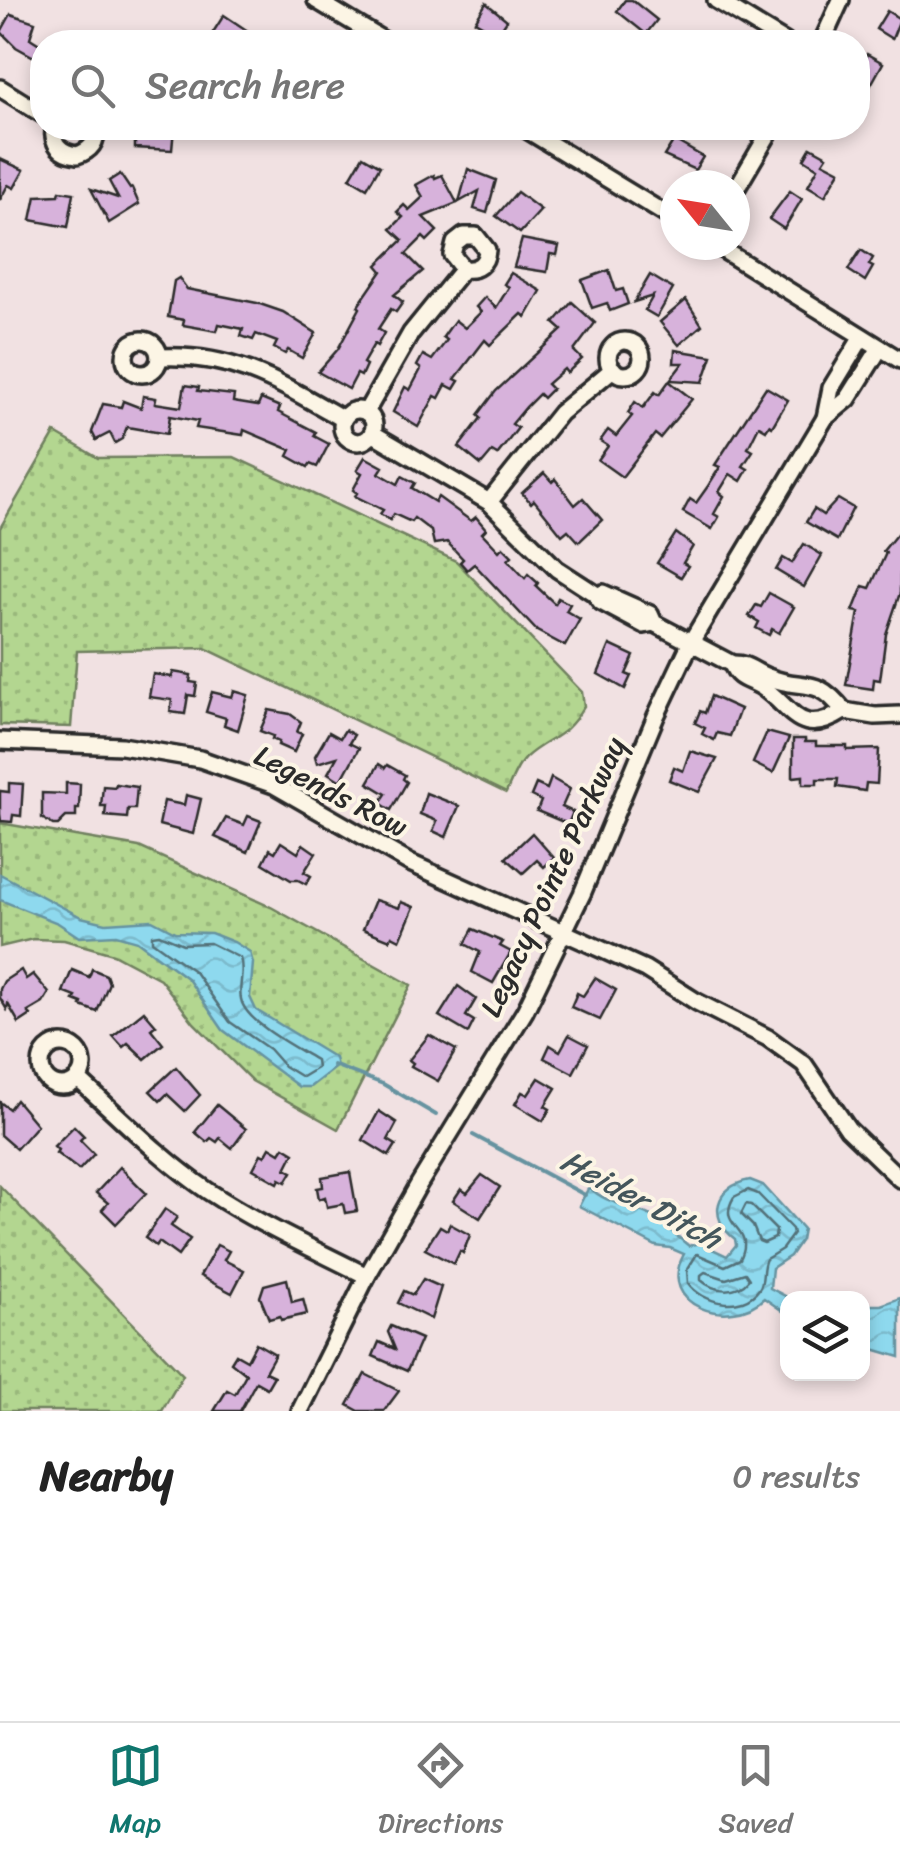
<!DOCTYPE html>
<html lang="en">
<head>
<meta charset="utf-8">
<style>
	:root { --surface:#fff; --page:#f2f2f2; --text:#222; --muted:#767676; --line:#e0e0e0; --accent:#0f766e }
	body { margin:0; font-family:Sriracha,sans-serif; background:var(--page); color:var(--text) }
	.controls { position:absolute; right:30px; bottom:30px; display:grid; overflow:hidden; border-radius:20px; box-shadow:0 5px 15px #0003 }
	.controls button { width:90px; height:90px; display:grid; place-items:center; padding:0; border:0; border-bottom:2px solid var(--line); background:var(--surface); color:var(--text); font:50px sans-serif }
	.compass { position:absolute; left:660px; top:170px; width:90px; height:90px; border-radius:50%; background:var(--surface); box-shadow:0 5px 15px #0003; rotate:300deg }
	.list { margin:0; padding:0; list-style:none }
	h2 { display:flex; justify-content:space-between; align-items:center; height:130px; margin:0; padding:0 40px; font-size:42px }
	h2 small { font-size:32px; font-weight:400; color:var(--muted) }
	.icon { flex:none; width:55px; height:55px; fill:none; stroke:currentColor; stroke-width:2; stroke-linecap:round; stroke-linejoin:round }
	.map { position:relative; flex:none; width:900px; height:1411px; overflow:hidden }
	.search { position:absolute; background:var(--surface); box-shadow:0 5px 15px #0003; left:30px; right:30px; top:30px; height:110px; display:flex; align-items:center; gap:25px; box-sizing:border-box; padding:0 35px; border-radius:40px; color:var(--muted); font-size:38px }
	.sheet { height:310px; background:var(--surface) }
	nav { display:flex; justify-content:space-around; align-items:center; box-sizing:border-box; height:140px; border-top:2px solid var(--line); background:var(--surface); font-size:28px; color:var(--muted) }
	nav a { display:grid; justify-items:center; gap:5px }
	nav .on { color:var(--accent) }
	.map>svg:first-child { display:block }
	.grass { fill:url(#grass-dots); stroke:#6f805e; stroke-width:2.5 }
	.water { fill:url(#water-waves); stroke:#6693a0; stroke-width:2.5 }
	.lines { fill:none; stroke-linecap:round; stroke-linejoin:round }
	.shore { stroke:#537179; stroke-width:2.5 }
	.stream { stroke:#6693a0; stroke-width:4 }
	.building { fill:#d7b2db; stroke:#2b2b2b; stroke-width:2.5 }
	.minor-casing { stroke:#2b2b2b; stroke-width:22 }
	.minor { stroke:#fcf5e5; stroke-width:15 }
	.labels { text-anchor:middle; stroke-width:8; stroke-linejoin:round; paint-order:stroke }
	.street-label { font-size:30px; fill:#2b2b2b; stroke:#fcf5e5 }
	.water-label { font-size:32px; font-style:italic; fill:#44565c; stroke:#fcf5e5 }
</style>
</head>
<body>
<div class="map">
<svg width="900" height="1411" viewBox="0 0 900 1411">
	<defs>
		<pattern id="grass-dots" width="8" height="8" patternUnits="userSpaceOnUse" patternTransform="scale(2.5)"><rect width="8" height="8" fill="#b3d690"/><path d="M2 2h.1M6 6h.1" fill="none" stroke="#9ab87c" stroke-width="1.8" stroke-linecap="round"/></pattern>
		<pattern id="water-waves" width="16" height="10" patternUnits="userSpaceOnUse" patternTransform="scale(2.5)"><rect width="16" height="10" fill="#8ed9ee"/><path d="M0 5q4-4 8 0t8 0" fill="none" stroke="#7bbacc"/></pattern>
	</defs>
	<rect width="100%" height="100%" fill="#f1e1e2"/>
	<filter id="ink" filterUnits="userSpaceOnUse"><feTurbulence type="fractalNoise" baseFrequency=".01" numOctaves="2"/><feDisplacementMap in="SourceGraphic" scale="20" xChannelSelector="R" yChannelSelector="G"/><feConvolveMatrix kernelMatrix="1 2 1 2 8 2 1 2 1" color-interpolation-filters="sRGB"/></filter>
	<g filter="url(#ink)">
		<g class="grass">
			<path d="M55,433L98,458L234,457L456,561L582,692L584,706C565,740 549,736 525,758C517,766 511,782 506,793L205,648L77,651L71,727L0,725V528Z"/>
			<path d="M0,823L139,847L271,907L411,985L338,1129L252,1081L194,1023L160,979L113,954L64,940L33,939L0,947Z"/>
			<path d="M0,1186L183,1375L162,1411H0Z"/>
		</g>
		<g class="water">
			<path d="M0,874L81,917L106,923L152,920L175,932L211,933L234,942L250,952L253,963L250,997L256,1010L335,1058L337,1066L310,1087H299L223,1030L188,979L137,941L116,935L79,937L58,923L0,900Z"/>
			<path d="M750,1180L763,1185L803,1229L801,1240L790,1256L772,1268L770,1288L789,1298L787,1314L764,1298C731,1330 655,1307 684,1254L670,1248L656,1246L579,1206L589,1187C606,1204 629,1205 649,1215C664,1222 676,1236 689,1246L700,1243L727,1256L736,1245L735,1239C707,1218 715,1186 750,1180Z"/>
			<path d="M900,1298V1357L863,1346V1305H881Z"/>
		</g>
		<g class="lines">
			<g class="shore">
				<path d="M159,934L183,944L210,943L240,958C245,972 238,985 241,999C245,1022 296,1048 316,1060L317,1068L302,1077L284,1066L269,1049L230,1022L195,972L152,941V935Z"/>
				<path d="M748,1190L758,1194L792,1229L793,1234L782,1249L766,1259C761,1268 765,1281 759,1289C742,1313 702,1303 688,1283L687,1270L697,1254L725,1266L740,1259C757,1225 715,1229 734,1197Z"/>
				<path d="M746,1204L751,1205L776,1230L775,1238L764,1243L759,1241L753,1226L741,1214Z"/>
				<path d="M705,1272L726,1279L745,1273L749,1279C737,1294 714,1292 701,1280V1275Z"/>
			</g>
			<g class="stream">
				<path d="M333,1065L383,1084L436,1115"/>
				<path d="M473,1135L585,1195"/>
			</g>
		</g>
		<g class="building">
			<path d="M625,0H632L657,20L646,34L617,11Z"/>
			<path d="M486,3L507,20L501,29L510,34L505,42H481L489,29L475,21Z"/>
			<path d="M887,11L900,19L892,39L876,29Z"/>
			<path d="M11,14L35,22L30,38L41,45L34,57L16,47L1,32Z"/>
			<path d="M224,15L254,35L249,42H218L210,37Z"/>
			<path d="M867,54L883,63L858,108V71Z"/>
			<path d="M146,128H174L172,150L135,148V134L145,135Z"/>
			<path d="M674,140L703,157L695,170L664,156Z"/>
			<path d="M811,147L827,156L823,162L840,171L825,196L808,186L818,168L804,159Z"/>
			<path d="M363,156L380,166L367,188L350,178Z"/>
			<path d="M0,159L24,170L14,188L8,185L0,200Z"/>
			<path d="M468,169L496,180L487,213L474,209L479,191L459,202Z"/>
			<path d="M120,174L130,189L132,188L139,204L109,223L91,189L118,198L109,181Z"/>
			<path d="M434,175L435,178L442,175L457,203L423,217L437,231L427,241L423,237L406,254L423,271L394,295L403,302L396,312L391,309L378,329L384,333L377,346L374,344L363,363L366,365L361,376L357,374L349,389L318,372L338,349L360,308L358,306L382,271L377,265L403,240L391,229L403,217L397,212L404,205L409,210L423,197L416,185Z"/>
			<path d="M60,191L74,193L68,227L31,220L36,196L59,195Z"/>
			<path d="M790,191L802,199L784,229L769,219Z"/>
			<path d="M517,192L541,210L520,233L496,216Z"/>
			<path d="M522,239L559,246L557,255L550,254L547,272L514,267Z"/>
			<path d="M861,250L873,258L869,265L873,267L865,281L848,270Z"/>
			<path d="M609,270L616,291L623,289L628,304L610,311L607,303L592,308L582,280Z"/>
			<path d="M511,273L541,291L526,317L522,314L490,345L485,340L455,379L459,381L454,389L446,385L439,398L435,396L418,427L393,412L405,387L410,390L421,369L417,366L423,355L432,360L447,340L443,337L455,320L465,328L481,312L476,307L485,297L496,308L509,287L504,284Z"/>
			<path d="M650,275L673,289L657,317L645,310L653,296L634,302Z"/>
			<path d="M179,278L187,289L257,303L283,312L316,333L302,358L288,350L285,354L274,348L277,342L256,334L253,340L241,336L243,329L219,324L217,331L183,325L184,320L168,317L174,281Z"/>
			<path d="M686,300L702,325L679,345L660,322Z"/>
			<path d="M572,302L595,323L574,351L582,359L567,373L564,369L547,384L552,389L543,398L539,394L526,407L512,424L518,428L505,445L497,455L492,452L481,465L459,447L481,418L478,415L496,391L562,330L554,323Z"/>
			<path d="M675,350L712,356L703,382L670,380L683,363H674Z"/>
			<path d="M669,381L692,399L660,438L655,434L622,477L598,460L608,446L600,441L608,430L616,436L632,416L628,413L635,402L643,408L655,392L659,395Z"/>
			<path d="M185,385L199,387L198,391L234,395L233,402L258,406L261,399L280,407L278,412L316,432L314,436L329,444L317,467L310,464L308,467L288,456L291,450L244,430L243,435L196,428L198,421L170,416L167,434L127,427L122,439L115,443L110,433L96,440L92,432L103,404L121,407L123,401L141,408L143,396L156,398L155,403L181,407Z"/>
			<path d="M766,387L788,400L772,427L769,425L766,430L759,426L748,448L753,451L743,466L748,469L741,481L730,474L719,492L724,496L714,514L719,517L712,529L683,512L690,499L696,503L708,486L720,467L715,465Z"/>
			<path d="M365,457L383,467L379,473L398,484L402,476L415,483L412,488L435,502L438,497L471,521L476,517L486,529L482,533L499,551L503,547L512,556L508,560L525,578L528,574L538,583L536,586L555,604L558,598L570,604L566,611L580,619L565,646L537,631L474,564L467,570L460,562L463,559L447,542L434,544L431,531L414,518L411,522L394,514L390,520L380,514L383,510L355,496L357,493L353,490L362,473L357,470Z"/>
			<path d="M544,473L552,482L555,479L575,505L583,498L602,520L579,542L568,530L562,535L534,500L531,503L522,493Z"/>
			<path d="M838,499L853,508L837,540L806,522L814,509L823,515Z"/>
			<path d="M900,530V593L886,634L880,680L874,679L873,689L846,685L859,612L853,611L863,586L870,588L886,553L883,551Z"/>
			<path d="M676,533L693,546L683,563L688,566L681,577L657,563Z"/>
			<path d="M804,544L822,555L804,587L776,570L783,558L792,563Z"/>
			<path d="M769,593L794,607L779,633L772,629L769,635L756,628L759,622L749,616L756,605L761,607Z"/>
			<path d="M610,645L634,656L626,674L631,676L625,689L598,674Z"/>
			<path d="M173,672L191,675L190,682L197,683L195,696L188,695L185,714L170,712L172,700L149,697L153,674L172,677Z"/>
			<path d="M234,691L248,695L238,730L224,725L226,718L206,712L212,692L232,697Z"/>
			<path d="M711,696L740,709L730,736L717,733L714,740L702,734L705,728L695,723L700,711L705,713Z"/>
			<path d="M269,710L290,714L301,722L297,732L302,734L294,752L278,745L279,742L272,739L273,736L260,731Z"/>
			<path d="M345,730L354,735L349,743L359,748L341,781L328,773L337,757L317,763L315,756L329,732L340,738Z"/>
			<path d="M767,732L789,738L773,773L753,763Z"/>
			<path d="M793,739H805V742H816V746H847V750L879,749L877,784L866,783L865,791L837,787L838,779H817V784H803V776L793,777Z"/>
			<path d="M690,751L717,759L699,792L669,780L674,767L683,771Z"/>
			<path d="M379,764L385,768L387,765L405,775L403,779L407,782L391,810L380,803L386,794L368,783Z"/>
			<path d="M551,778L570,789L562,807L573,812L568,824L537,811L541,801L531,796L536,784L547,789Z"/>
			<path d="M9,783L23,784L21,816L13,815L12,822L1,821L0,814V791L9,792Z"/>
			<path d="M66,783L80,784L79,809H76V817H66L58,825H53L42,818V793L66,794Z"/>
			<path d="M116,784L137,787L135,809H128L127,818L105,816L106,806H101L103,786L115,787Z"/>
			<path d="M426,793L459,806L446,837L433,831L437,821L420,814Z"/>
			<path d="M186,795L201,799L193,834L159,825L164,801L184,805Z"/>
			<path d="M248,816L261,821L248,852L215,837L226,818L244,825Z"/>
			<path d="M532,833L554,858L544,867L537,860L523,873L506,858Z"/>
			<path d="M281,842L298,853L303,844L316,853L304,872L311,876L306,884L298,880H291L263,863L270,849L275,852Z"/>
			<path d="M375,900L399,908L401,902L414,907L400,940L392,936L390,940L363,929Z"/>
			<path d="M473,929L503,942L500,946L511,952L493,983L472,972L480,952L465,944Z"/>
			<path d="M92,969L106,975L109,983L97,1012L81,1006L82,1003L74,1000L76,997L63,992L72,970L89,977Z"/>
			<path d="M21,970L26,979L33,974L49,993L43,1003L28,1012L31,1015L19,1023L8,1004L7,1010L0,998V989L4,981Z"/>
			<path d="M595,978L616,990L600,1020L571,1007L577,993L583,996Z"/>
			<path d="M458,986L476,999L466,1016L474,1021L468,1033L439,1016Z"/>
			<path d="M144,1011L156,1025L151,1029L163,1044L145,1059L128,1043L123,1047L113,1036Z"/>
			<path d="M429,1035L456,1050L438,1081L411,1066L413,1063L409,1060Z"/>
			<path d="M569,1035L588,1045L573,1073L544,1058L550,1045L560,1051Z"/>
			<path d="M176,1067L200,1095L185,1111L167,1094L160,1101L150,1091Z"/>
			<path d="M539,1078L556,1088L545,1106L550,1109L543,1121L515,1104L522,1092L528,1095Z"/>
			<path d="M16,1100L37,1125L16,1149L0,1135V1102L9,1109Z"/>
			<path d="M217,1105L246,1129L232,1148L220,1138L217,1142L211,1138L207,1142L195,1132Z"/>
			<path d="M379,1111L397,1123L388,1140L396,1145L389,1156L363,1140Z"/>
			<path d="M74,1126L84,1136L80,1140L94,1154L79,1170L56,1153L58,1150L54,1146Z"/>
			<path d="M270,1147L280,1153L284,1147L294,1153L286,1169L292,1172L286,1182L280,1179L278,1183L253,1169L261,1154L265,1156Z"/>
			<path d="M120,1167L146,1193L116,1224L102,1210L108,1203L96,1193Z"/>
			<path d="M350,1172L357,1211L345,1213L343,1204L327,1207L325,1197L319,1199L317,1188L323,1187L322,1177Z"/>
			<path d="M482,1175L500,1187L480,1218L453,1201L461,1189L467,1193Z"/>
			<path d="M165,1209L177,1217L171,1226L190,1239L178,1256L159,1242L156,1246L145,1238Z"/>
			<path d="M450,1224L470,1235L463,1253L460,1251L454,1264L425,1249L440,1226L447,1230Z"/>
			<path d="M217,1245L229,1251L224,1260L244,1270L232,1293L200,1276Z"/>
			<path d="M287,1279L292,1302L303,1299L307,1314L281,1320L280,1316L269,1319L260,1297L264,1285Z"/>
			<path d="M423,1279L441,1287L431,1319L398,1303L404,1291L413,1295Z"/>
			<path d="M391,1326L421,1339L407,1371L373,1356L379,1342L395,1349L388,1332Z"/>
			<path d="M256,1343L275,1354L265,1372L274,1376L267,1388L256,1382L240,1411H214L227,1390L235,1394L246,1374L231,1362L236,1354L247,1360Z"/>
			<path d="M365,1374L399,1391L384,1411H359L348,1405Z"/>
		</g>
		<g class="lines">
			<g class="minor-casing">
				<g id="minor">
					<path d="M316,0L386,42"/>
					<path d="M716,0L785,42"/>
					<path d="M822,42L841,0"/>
					<path d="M0,88L42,114"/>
					<path d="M54,128C52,144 60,153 77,155C90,151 98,142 95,128"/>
					<path d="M524,128L675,220"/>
					<path d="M735,191L772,128"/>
					<path d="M715,245L900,360"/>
					<circle cx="142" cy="357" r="17"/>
					<circle cx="625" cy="358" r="17"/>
					<path d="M159,357C234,353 280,383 343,419"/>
					<circle cx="358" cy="426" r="16"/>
					<path d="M366,412L411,333L463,269C477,271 486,264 487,250L476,236H464L455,243L452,255L463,269"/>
					<path d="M825,418L831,388L862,337"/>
					<path d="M372,433L489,502L557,569L594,593L601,602L644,625L654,623"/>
					<path d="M489,502L560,413L613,369"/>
					<path d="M603,593L650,614L654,623L732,664C747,663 754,672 768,677C804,692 814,673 844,711"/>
					<path d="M732,664C738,681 750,679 762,687C793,708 799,740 844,711L875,716L900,715"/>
					<path d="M0,741L122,746L200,759L274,785L410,863L645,969L697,1002L768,1038L804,1064L848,1129L900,1179"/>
					<circle cx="62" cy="1065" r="21"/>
					<path d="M78,1079C120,1117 161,1159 208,1191C258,1224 314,1249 367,1276"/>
					<path d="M300,1411L367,1276L419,1184L525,1011L582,894L656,716L691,642L825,418L848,399L880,348"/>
				</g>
			</g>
			<use href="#minor" class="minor"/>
		</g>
	</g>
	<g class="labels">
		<g class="street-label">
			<text transform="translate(331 791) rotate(27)" y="10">Legends Row</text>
			<text transform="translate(553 877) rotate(-65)" y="10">Legacy Pointe Parkway</text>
		</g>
		<g class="water-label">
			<text transform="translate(641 1199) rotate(28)" y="11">Heider Ditch</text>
		</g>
	</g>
</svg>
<div class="controls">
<button><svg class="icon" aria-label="layers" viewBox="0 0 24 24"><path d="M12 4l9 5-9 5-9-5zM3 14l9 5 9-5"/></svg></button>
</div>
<svg class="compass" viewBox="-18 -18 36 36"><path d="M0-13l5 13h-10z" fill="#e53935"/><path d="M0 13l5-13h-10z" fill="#767676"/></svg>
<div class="search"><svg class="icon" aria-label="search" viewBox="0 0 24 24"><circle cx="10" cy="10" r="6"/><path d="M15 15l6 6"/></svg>Search here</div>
</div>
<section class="sheet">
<h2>Nearby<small>0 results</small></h2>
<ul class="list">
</ul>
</section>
<nav>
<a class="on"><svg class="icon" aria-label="map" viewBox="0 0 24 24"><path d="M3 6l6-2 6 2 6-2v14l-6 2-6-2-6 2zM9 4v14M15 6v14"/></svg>Map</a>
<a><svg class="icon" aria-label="directions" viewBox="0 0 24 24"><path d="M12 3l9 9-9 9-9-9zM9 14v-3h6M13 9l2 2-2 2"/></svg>Directions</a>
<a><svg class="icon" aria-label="saved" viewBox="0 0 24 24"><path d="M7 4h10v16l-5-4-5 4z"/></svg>Saved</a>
</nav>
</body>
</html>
